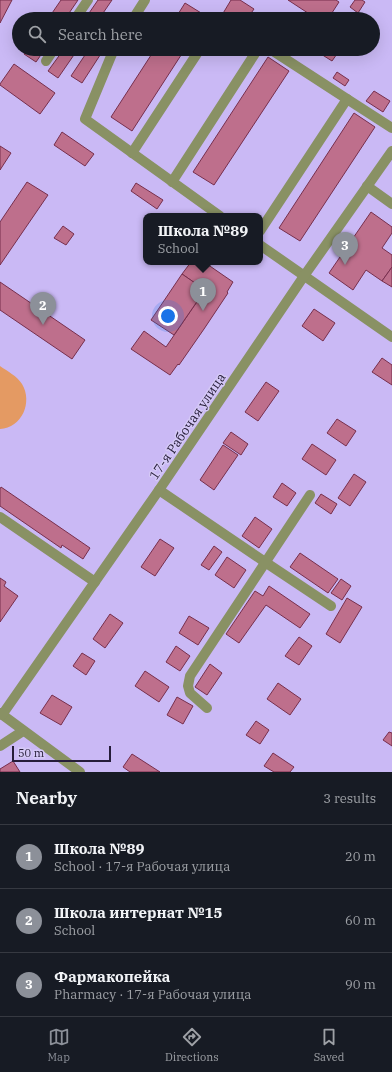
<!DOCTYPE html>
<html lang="en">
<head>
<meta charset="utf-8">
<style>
	:root { --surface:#171b24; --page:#242831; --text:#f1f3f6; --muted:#9ea1a6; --line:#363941; --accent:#8c9099 }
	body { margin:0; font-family:"IBM Plex Serif",serif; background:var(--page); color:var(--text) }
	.scale { position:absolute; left:12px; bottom:10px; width:99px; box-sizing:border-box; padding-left:4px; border:2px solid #261d39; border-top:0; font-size:11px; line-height:14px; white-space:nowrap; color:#261d39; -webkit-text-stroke:3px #d5c9f6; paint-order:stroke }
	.you { position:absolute; left:168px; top:316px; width:14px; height:14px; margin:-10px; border:3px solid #fff; border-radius:50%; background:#1a73e8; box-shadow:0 0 0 6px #1a73e833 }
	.badge { display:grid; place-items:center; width:26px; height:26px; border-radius:50%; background:var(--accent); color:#fff; font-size:13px; font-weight:700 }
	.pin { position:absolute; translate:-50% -33px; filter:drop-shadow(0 1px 2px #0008) }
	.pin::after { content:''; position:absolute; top:21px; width:14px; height:12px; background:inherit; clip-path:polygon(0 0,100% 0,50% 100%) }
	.popup { position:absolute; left:143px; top:213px; width:120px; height:52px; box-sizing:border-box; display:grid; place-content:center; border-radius:8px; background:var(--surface); filter:drop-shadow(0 1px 3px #0005); font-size:13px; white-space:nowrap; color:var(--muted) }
	.popup b { font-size:15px; color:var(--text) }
	.popup::after { content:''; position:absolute; left:50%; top:100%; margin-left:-8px; border:8px solid transparent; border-top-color:var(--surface) }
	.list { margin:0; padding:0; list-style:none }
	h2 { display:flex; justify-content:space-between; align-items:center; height:52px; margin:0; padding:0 16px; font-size:17px }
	h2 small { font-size:13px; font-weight:400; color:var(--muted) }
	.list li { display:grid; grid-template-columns:26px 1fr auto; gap:12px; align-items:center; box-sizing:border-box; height:64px; padding:0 16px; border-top:1px solid var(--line) }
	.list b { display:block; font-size:15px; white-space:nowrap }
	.list p { margin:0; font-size:13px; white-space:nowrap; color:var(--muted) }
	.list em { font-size:13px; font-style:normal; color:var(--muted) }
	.icon { flex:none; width:22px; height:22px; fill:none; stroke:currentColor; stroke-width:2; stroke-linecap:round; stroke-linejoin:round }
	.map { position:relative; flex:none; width:392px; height:772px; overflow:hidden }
	.search { position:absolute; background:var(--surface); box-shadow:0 4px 16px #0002; left:12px; right:12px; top:12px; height:44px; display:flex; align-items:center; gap:10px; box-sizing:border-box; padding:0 14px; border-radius:22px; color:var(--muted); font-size:15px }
	.sheet { height:244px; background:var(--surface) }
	nav { display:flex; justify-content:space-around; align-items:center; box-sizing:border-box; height:56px; border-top:1px solid var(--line); background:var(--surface); font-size:11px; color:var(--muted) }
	nav a { display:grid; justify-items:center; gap:2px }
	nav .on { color:var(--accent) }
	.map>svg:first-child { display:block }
	.green { fill:#e49a63 }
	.building { fill:#be6f8c; stroke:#772f4d }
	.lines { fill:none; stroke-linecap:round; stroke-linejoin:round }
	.minor { stroke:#899164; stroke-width:10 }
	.labels { text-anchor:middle; stroke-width:3; stroke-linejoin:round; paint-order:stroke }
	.street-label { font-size:13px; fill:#261d39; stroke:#d5c9f6 }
</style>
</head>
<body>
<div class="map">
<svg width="392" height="772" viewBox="0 0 392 772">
	<rect width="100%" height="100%" fill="#cab9f5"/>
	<path class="green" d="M0,366C7,371 17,376 22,384C33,402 22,428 0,429Z"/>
	<g class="building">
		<path d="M0,0H12L0,23Z"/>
		<path d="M61,0H78L65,19H48Z"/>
		<path d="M98,0H112L99,19H85Z"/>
		<path d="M231,0H240L254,9L247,19H229L222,15Z"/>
		<path d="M288,0H336L339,2L328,19H317Z"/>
		<path d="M355,0H362L365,2L358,13L350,7Z"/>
		<path d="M185,3L206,16L205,19H175Z"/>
		<path d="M258,14L266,19H254Z"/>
		<path d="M27,49H45L36,62L24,54Z"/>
		<path d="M64,49H78L58,78L48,71Z"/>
		<path d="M89,49H104L82,83L71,76Z"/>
		<path d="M155,49H185L132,131L111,117Z"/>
		<path d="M313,49H336L339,51L332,61Z"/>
		<path d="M268,57L289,71L214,185L193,172Z"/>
		<path d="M14,64L55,93L40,114L0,85V84Z"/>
		<path d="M337,72L349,80L345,86L333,78Z"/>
		<path d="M374,91L390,101L383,112L366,101Z"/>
		<path d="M354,113L375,127L300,241L279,228Z"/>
		<path d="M62,132L94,154L85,166L54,145Z"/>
		<path d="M0,146L11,153L0,170Z"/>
		<path d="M27,182L48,195L0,265V222Z"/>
		<path d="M136,183L163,200L157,209L131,191Z"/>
		<path d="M371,212L392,227V233L382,248L392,255V267L382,281L366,270L353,290L329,273Z"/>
		<path d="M63,226L74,234L66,245L54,238Z"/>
		<path d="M191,262H204L233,282L227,292L228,293L204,329L179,365L178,364L170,375L131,349L144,331L166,347L205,290L182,274Z"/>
		<path d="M392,267V287L382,281Z"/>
		<path d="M182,274L205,290L174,335L151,320Z"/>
		<path d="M0,282L85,340L72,359L0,310Z"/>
		<path d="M314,309L335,323L323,341L302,326Z"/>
		<path d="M382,358L392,365V385L372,372Z"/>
		<path d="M266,382L279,391L258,421L245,412Z"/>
		<path d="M337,419L356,431L346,446L327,433Z"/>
		<path d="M231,432L248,444L241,455L223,443Z"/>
		<path d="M312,444L336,460L326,475L302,459Z"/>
		<path d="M223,445L238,455L214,490L200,480Z"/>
		<path d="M354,474L366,482L350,506L338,498Z"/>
		<path d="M282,483L296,493L287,506L273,497Z"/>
		<path d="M1,487L90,548L83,559L62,545L61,548L0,506V489Z"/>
		<path d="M321,494L337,504L331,514L315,503Z"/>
		<path d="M255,517L272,529L259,548L242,536Z"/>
		<path d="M160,539L174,548L155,576L141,567Z"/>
		<path d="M214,546L222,552L209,570L201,565Z"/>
		<path d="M300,553L338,579L328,593L290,567Z"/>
		<path d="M227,557L246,570L234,588L215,575Z"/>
		<path d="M0,578L6,582L4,586L18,596L0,622Z"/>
		<path d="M341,579L351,586L342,600L331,593Z"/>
		<path d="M269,586L310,614L300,628L266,605L239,643L226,634L255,591L263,596Z"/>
		<path d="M347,598L362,607L340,643L326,634Z"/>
		<path d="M110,614L123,623L105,648L93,639Z"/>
		<path d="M189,616L209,628L198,645L179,633Z"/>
		<path d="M299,637L312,646L299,665L285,656Z"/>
		<path d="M176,646L190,656L180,671L166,662Z"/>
		<path d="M82,653L95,661L86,675L73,666Z"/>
		<path d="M210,664L222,673L207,695L195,687Z"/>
		<path d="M145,671L169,687L159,702L135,686Z"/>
		<path d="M278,683L301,699L290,715L267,699Z"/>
		<path d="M52,695L72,707L61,725L40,713Z"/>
		<path d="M177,697L193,706L183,724L167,715Z"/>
		<path d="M256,721L269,730L260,744L246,735Z"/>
		<path d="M389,732L392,733V746L383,740Z"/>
		<path d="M273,753L294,767L290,772H274L264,766Z"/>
		<path d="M132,754L160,772H130L123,767Z"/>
		<path d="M13,761L20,772H0V769Z"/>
	</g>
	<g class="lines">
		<g class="minor">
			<path d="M75,19L88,0"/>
			<path d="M133,19L145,0"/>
			<path d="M114,49L85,119L220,216"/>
			<path d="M270,49L347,99"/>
			<path d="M46,61L54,49"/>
			<path d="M132,153L200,49"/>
			<path d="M172,182L256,52L252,49"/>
			<path d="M367,186L392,204"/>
			<path d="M260,231L347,99L392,128"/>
			<path d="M260,245L392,337"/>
			<path d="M159,490L265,562L331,606"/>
			<path d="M0,517L95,582"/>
			<path d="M207,708L190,693L188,686L190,676L310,495"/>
			<path d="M0,713L80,772"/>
			<path d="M2,715L159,490L304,276L392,151"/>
			<path d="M0,746L23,731"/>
		</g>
	</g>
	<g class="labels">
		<g class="street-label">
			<text transform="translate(187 426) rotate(-56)" y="5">17-я Рабочая улица</text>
		</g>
	</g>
</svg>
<div class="scale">50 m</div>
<div class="you"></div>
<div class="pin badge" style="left:203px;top:311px">1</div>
<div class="popup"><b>Школа №89</b>School</div>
<div class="pin badge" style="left:43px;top:325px">2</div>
<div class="pin badge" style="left:345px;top:265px">3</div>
<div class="search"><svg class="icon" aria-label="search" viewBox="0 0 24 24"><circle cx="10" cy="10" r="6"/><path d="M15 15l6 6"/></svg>Search here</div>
</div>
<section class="sheet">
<h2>Nearby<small>3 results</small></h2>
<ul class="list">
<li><span class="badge">1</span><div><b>Школа №89</b><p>School · 17-я Рабочая улица</p></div><em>20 m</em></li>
<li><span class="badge">2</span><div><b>Школа интернат №15</b><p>School</p></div><em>60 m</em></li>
<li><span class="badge">3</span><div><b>Фармакопейка</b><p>Pharmacy · 17-я Рабочая улица</p></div><em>90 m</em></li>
</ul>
</section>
<nav>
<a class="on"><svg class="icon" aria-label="map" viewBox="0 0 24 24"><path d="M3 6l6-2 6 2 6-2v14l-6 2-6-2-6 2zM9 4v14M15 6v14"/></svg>Map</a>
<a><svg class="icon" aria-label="directions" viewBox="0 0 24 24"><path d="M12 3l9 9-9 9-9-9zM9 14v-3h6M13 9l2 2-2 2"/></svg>Directions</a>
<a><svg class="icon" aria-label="saved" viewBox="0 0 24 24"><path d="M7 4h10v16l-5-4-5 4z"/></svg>Saved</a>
</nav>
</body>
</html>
